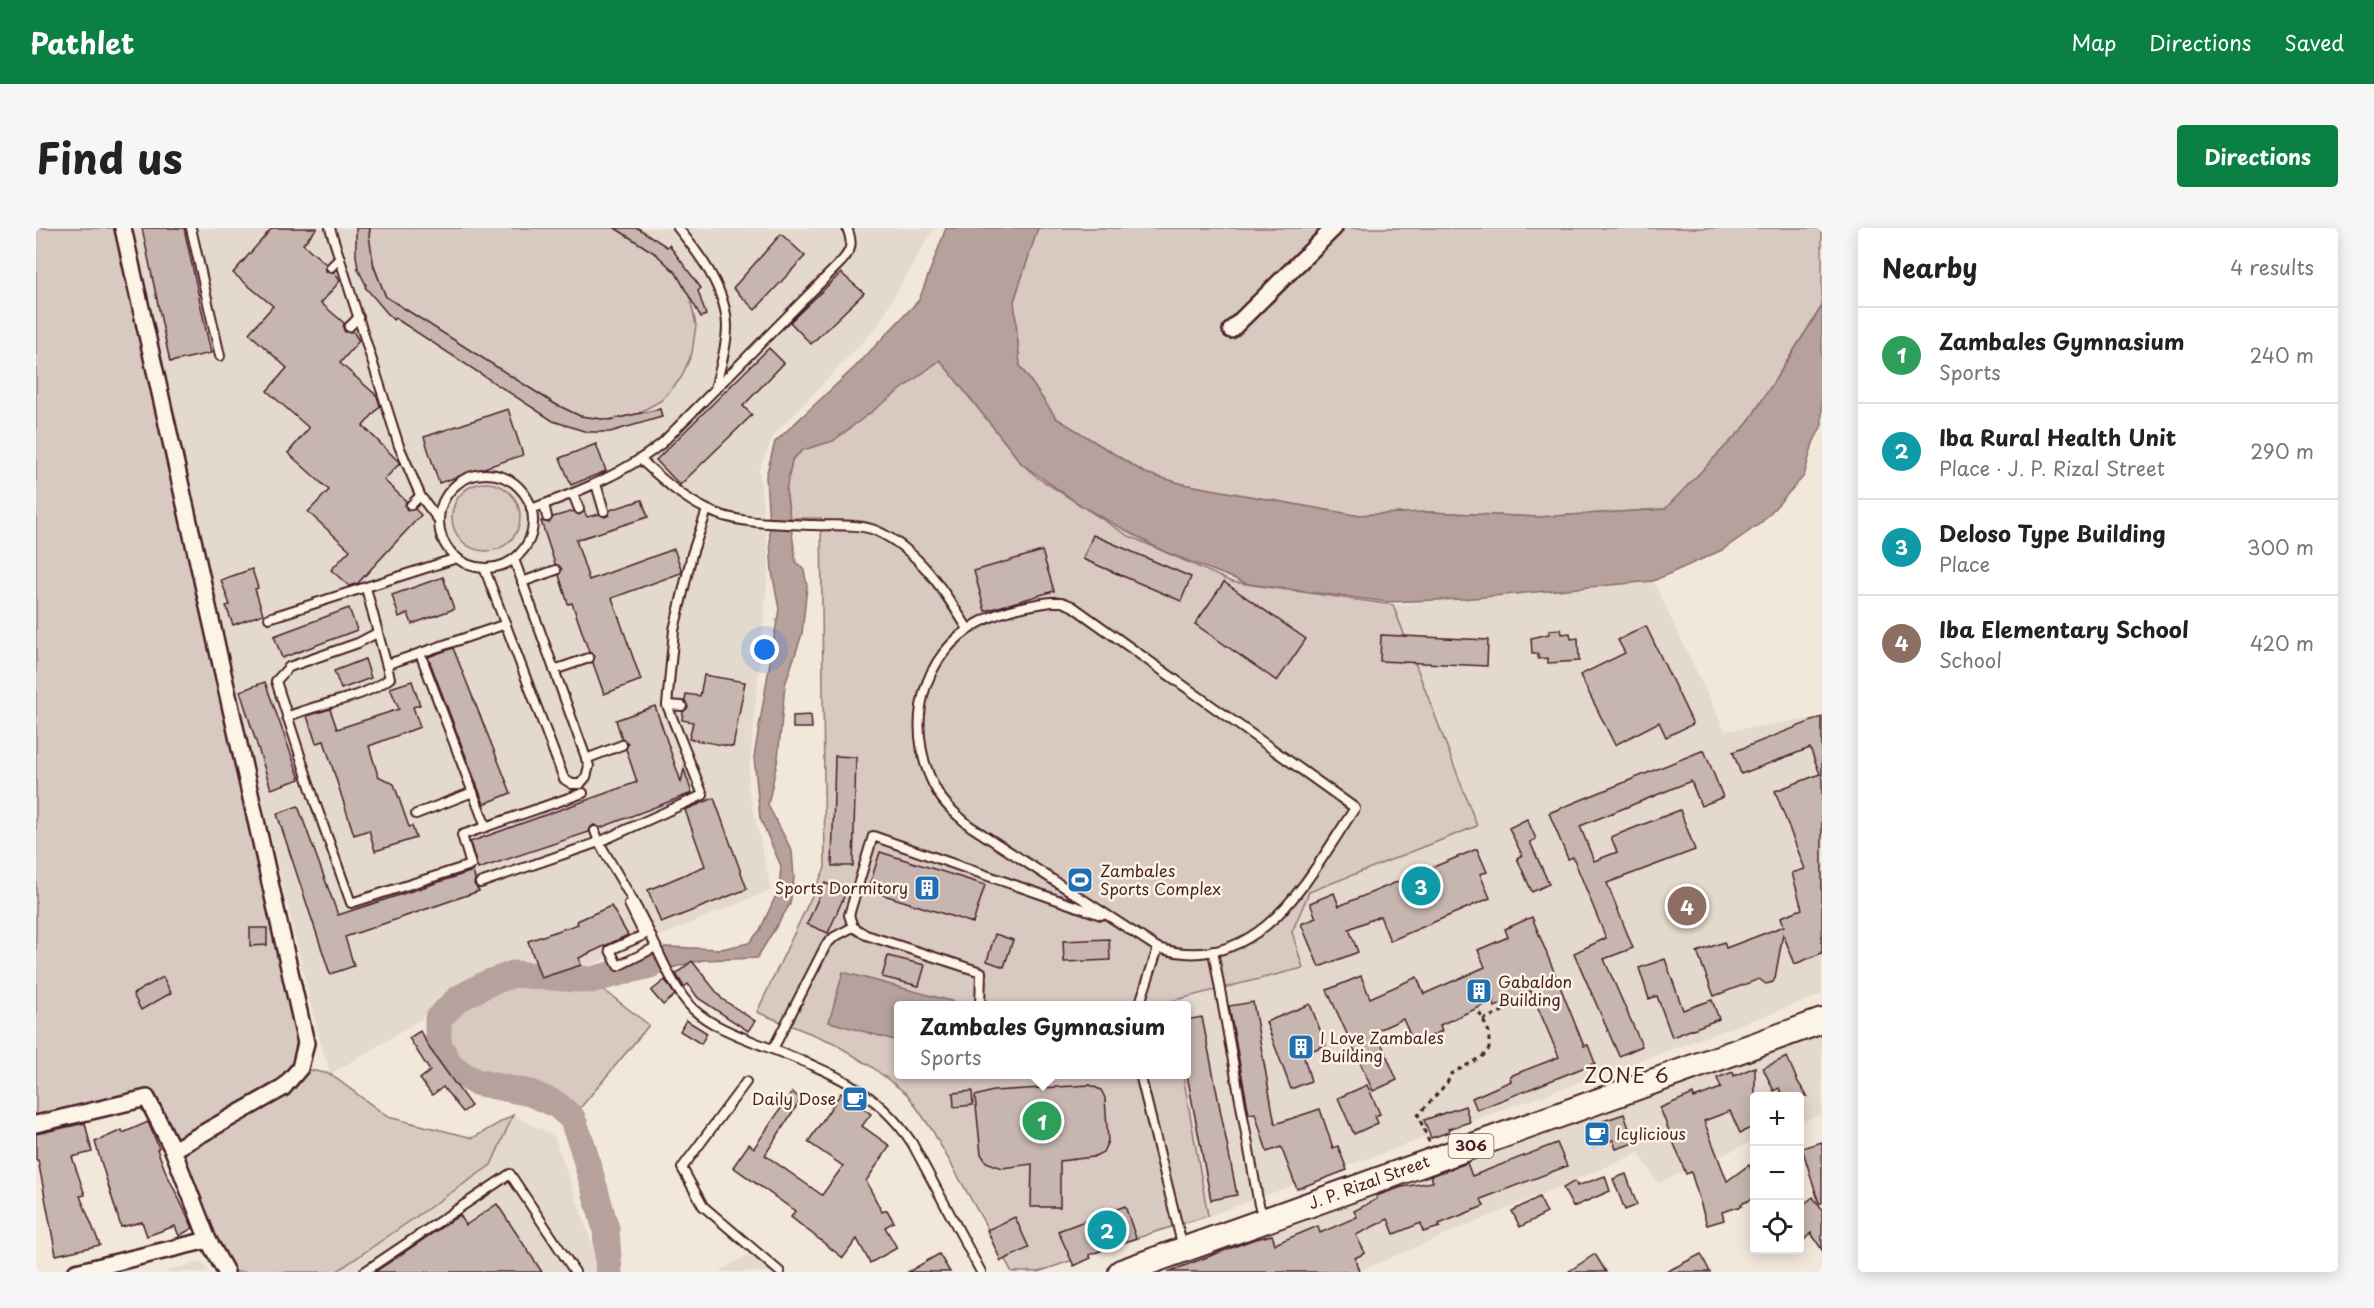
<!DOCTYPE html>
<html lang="en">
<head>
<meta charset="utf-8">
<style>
	:root { --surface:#fff; --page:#f6f6f6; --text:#222; --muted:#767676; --line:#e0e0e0; --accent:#0b8043 }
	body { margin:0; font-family:"Playpen Sans",sans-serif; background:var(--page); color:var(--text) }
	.controls { position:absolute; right:18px; bottom:18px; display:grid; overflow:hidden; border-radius:6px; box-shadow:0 3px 15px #0003 }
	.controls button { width:54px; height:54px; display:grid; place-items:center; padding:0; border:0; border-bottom:2px solid var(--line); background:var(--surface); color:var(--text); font:30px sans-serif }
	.you { position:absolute; left:729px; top:422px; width:21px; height:21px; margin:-15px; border:4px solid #fff; border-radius:50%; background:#1a73e8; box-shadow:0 0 0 9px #1a73e833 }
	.badge { display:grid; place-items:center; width:39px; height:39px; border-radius:50%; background:var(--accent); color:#fff; font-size:20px; font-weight:700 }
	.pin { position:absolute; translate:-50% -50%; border:3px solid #fff; box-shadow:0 2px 6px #0006 }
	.popup { position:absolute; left:858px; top:773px; width:297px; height:78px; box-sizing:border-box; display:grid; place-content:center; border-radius:6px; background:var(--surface); filter:drop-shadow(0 2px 4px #0005); font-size:20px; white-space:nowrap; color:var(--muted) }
	.popup b { font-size:22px; color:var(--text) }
	.popup::after { content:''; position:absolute; left:50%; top:100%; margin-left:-12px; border:12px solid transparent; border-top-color:var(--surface) }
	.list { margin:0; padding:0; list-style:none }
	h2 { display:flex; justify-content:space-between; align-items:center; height:78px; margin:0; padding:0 24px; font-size:26px }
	h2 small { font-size:20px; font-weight:400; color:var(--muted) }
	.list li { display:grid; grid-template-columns:39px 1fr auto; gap:18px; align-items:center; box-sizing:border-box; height:96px; padding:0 24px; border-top:2px solid var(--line) }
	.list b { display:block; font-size:22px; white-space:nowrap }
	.list p { margin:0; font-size:20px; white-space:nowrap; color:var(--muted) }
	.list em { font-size:20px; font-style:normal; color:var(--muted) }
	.icon { flex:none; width:33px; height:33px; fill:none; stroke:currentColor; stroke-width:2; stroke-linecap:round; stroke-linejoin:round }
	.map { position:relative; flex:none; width:1786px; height:1044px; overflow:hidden; border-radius:6px }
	header { display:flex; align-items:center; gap:36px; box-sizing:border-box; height:84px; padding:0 30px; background:var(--accent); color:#fff }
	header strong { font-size:28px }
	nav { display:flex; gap:33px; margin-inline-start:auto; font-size:21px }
	.intro { display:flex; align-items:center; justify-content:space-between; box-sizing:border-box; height:144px; padding:0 36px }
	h1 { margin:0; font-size:42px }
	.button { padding:15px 27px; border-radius:6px; background:var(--accent); color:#fff; font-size:21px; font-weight:700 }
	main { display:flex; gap:36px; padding:0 36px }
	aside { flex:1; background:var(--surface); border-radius:6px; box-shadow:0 3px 15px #0003 }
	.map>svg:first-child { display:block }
	.built { fill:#e4d9cd }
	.green { fill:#d8cac0; stroke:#917476; stroke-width:1.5 }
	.water { fill:#b6a19c; stroke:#8b6d6f; stroke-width:1.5 }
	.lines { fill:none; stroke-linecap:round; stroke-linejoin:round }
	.river { stroke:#b6a19c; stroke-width:27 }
	.building { fill:#c7b6af; stroke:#4a1f2b; stroke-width:1.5 }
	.service-casing { stroke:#4a1f2b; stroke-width:12 }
	.minor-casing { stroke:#4a1f2b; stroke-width:20 }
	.primary-casing { stroke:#4a1f2b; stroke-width:28 }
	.path { stroke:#4a1f2b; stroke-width:3; stroke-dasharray:4.5 4.5; stroke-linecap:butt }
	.service { stroke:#fcf5e5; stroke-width:8 }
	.minor { stroke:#fcf5e5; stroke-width:15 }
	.primary { stroke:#fcf5e5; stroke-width:24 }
	.labels { text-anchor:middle; stroke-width:5; stroke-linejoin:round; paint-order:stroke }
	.shield { fill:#fcf5e5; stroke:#7f5f63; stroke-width:1.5 }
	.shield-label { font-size:15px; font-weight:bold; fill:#4a1f2b }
	.poi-label { font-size:16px; fill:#4a1f2b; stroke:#fcf5e5; text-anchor:start }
	.street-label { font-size:16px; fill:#4a1f2b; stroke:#fcf5e5 }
	.quarter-label { font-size:20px; letter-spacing:1.5px; fill:#4a1f2b; stroke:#fcf5e5 }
</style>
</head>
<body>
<header>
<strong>Pathlet</strong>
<nav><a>Map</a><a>Directions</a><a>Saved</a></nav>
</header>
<div class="intro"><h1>Find us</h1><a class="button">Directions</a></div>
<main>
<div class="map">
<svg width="1786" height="1044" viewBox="0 0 1786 1044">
	<rect width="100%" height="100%" fill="#f1e8da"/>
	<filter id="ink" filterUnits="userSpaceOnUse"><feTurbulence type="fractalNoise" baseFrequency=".0167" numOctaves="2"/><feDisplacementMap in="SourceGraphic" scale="12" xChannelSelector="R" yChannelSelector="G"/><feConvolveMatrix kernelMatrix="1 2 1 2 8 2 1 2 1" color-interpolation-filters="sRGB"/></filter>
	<g filter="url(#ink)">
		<g class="built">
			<path d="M98,0H898L840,100L738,207L723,242L733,335L712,557L735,662L543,742L459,744L349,814L294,846L280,798L183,391Z"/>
			<path d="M1617,353L1689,503L1786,489V767L1172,988L1147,847L1150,846V778L1135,777L1134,773L1267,740L1256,704L1273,664L1440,598L1357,377Z"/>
			<path d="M1786,793V886L1764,894V868H1718V913L1622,955L1603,925L1321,1044H1085Z"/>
			<path d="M477,887L518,908L557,1018L565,1044H300L455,937Z"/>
			<path d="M720,1022L747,1044H682Z"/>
			<path d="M166,1034L172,1044H125Z"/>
		</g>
		<g class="green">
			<path d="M0,0H82L264,810L258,835L242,855L133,916L107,865L0,892Z"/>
			<path d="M334,0H579L620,26L640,45L654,70L660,97L656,125L645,150L626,172L601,186L573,192L544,188L519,176L350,69C341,47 331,24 334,0Z"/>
			<path d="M1002,0H1786V78L1711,196L1629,281L1503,289L1392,284L1318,287L1147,256L1109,245L1020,190L984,138L978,73Z"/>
			<path d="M904,132L986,236L1002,250L1091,307L1196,354L1357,377L1441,598L1273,664L1256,704L1267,740L1135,773V777L862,778V846L1147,847L1172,988L1122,1003L1002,1044H976L896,902L872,867L836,839L796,814L721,784L789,640L785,290H754L750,262L756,232L767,222L797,212Z"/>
			<circle cx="450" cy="289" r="34"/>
			<path d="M477,746L555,752L613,797L536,890L520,876L494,865L439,854L416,840L402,816V791C427,767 445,758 477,746Z"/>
			<path d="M264,840L294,846L352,889L437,910L477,887L455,937L300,1044H190L137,922L247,860Z"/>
		</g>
		<g class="water">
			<path d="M910,0H1002L978,73L984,138L1020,190L1109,245L1147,256L1318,287L1392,284L1503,289L1629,281L1711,196L1786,78V197L1777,215L1768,248L1725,295L1686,322L1617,353L1426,371L1352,374L1212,356L1129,324L1049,280L986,236L904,132L797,213L767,222L756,232L750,262L760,334L768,342L771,358L766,406L749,457L742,530L732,577L756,623L758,650L754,676L721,730L667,732L607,747L577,745L605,734L629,719L685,721L713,715L724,702L743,661L745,638L724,590L718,529L743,381L736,344L730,248L739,214L819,139L883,72Z"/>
			<path d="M807,744L922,775L921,777L862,778V813L793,794Z"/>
		</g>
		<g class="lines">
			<path class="river" d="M573,1044L570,1001L546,917L536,890L520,876L494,865L439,854L416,840L402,816V791L422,771L450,756L477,746L555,752L614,737"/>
		</g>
		<g class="building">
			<path d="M106,0H148L175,125L134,134Z"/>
			<path d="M236,0H281L267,16L290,36V43L298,44L304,53L285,75L308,95L307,100L309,104L317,103L323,113L304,135L341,168L344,178L327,198L364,235L348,252L370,273L369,278L371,282L379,281L385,287L322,355L313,358L295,342L314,322L272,284L293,262L252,225L273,200L231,163L251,140L213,105L237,78L197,45Z"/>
			<path d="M320,0H334L333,8L338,39L350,69L519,176L544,188L573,192L624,181L626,189L574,204H551L517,193L359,90L357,92L329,59L330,57L322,41L320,27Z"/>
			<path d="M579,0H602L631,19L633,17L665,60L662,63L670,87L665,89L640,45L620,26Z"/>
			<path d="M745,6L769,28L719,82L697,60Z"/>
			<path d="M805,45L828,65L775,116L754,94Z"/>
			<path d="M733,120L748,135L707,178L716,187L644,257L620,232Z"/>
			<path d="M472,181L487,227L403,255L388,209Z"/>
			<path d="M560,216L570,243L535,257L524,230Z"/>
			<path d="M606,272L612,289L540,312L553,352L638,321L646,343L645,345L576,370L605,452L568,466L557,435L558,428L553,424L536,375L532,376L523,347L526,341L519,336L505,293L513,295L517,289L538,283L543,287L548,283L551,289L563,286L569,289L573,287L574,282Z"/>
			<path d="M1057,307L1155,349L1145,373L1047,331Z"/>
			<path d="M1006,323L1018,363L949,383L938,343Z"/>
			<path d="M216,341L222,360L219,361L227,386L197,397L190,378L194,377L185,352Z"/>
			<path d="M407,349L418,381L376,396L372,385L363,389L356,367Z"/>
			<path d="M1188,354L1270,411L1241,453L1159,396Z"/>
			<path d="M313,380L321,402L246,430L238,408Z"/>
			<path d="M1610,398L1657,496L1630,509L1623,494L1579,517L1544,447L1589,425L1582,412Z"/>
			<path d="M1525,401L1526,406L1534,405L1535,411L1542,410L1543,433L1512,435V430L1502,431V426H1496L1495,410L1513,406V402Z"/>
			<path d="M1345,407L1452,412L1451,438L1344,433Z"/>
			<path d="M417,420L475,565L448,576L392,429Z"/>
			<path d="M329,431L335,450L305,461L298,443Z"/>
			<path d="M668,447L709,454L697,519L653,511L657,494L646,492L647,484L652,479L649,473L650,466L664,468Z"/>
			<path d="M376,453L384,477L377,479L384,499L333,518L342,548L358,556L373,599L376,598L380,610L339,623L333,602L318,607L288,513L280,515L271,488L294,481L301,501L363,481L354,460Z"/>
			<path d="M229,454L264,551L235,561L204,463Z"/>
			<path d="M619,478L645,554L648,541L656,565L564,600L558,597L554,600L553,604L442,641L434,614L601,554L590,521L592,515L586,511L580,492Z"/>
			<path d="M775,487L776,500H757V488Z"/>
			<path d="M1786,489V725L1759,736L1747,706L1739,750L1737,754L1730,756L1723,751L1678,768L1661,724L1688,714L1690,720L1748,698L1745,689L1766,681L1756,645L1769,641L1739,563L1784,546L1774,520L1705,546L1697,524Z"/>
			<path d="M1668,522L1687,569L1665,578L1655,553L1544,598L1558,633L1581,624L1575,609L1644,582L1659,622L1571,655L1597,720L1568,731L1606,818L1583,828L1538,725L1570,710L1537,629L1532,631L1513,585Z"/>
			<path d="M799,528L820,529L817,638H796Z"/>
			<path d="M678,570L711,661L625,695L612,662L669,638L649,582Z"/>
			<path d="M262,578L302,687L437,643L439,651L438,656L443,663L309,709L318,738L294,746L241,586Z"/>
			<path d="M1491,591L1500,611L1494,614L1513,656L1496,664L1481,630L1486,627L1473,600Z"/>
			<path d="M1441,621L1451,644L1444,646L1454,670L1354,713L1344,688L1313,701L1322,724L1283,739L1265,696L1280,690L1274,675L1298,665L1303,678Z"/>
			<path d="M844,624L949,657L937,695L832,662Z"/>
			<path d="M789,655L810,664L792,705L771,696Z"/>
			<path d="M575,678L592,707L543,730L545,737L505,750L492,713L542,696L541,693Z"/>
			<path d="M1496,689L1548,818L1552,817L1559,835L1441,882L1436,870L1475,853L1474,848L1523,829L1495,763L1459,779L1457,773L1404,797L1406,803L1378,816L1367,791L1340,803L1361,852L1337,863L1291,762L1325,748L1334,770L1381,749L1388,766L1449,739L1442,722L1472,709L1469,701Z"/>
			<path d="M214,700H231V717L214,718Z"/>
			<path d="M959,706L977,712L968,739L951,733Z"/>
			<path d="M1073,711L1074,732L1028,734L1027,713Z"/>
			<path d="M852,728L889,737L883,758L846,749Z"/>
			<path d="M1629,731L1647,782L1676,772L1683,791L1636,809L1621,768L1613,771L1603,740Z"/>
			<path d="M656,733L686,771L719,793L712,803L662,770L652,756L648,759L640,746Z"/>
			<path d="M127,749L135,765L105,782L97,766Z"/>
			<path d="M629,752L639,767L627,777L615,763Z"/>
			<path d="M1217,774L1239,896L1284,881L1297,920L1302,918L1311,942L1261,961L1245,919L1231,924L1219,885L1213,886L1193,778Z"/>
			<path d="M1274,776L1290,817L1267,826L1275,853L1255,861L1230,794Z"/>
			<path d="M1166,789L1201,967L1175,972L1150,842V792Z"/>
			<path d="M650,792L671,805L665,816L644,803Z"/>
			<path d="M384,803L394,821L435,878L427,884L407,859L396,867L384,851L394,843L373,810Z"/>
			<path d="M1751,829L1762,854L1771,868H1747L1743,860L1738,863L1727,840Z"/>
			<path d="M1719,839V898L1704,905L1694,883L1668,893L1691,953L1713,937L1719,951V970L1705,976L1706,978L1686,984L1688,992L1671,997L1655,944L1650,946L1624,880L1657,866L1658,870L1685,860L1681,850L1697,844L1698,848Z"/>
			<path d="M1054,857L1065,862L1069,870L1072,913L1067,924L1057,929L1024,933V979H995L996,936L966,940L950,934L945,926L939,868L957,863Z"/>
			<path d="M1331,857L1344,886L1339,888L1342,895L1318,906L1302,870Z"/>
			<path d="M936,863L937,877L918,879L917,865Z"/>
			<path d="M756,864L765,871L729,927L786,967L807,938L772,914L805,865L835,886L826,898L854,918L830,953L846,984L851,982L858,994L849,999L861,1020L834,1035L821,1011L807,1030L755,989L759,983L697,939L713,916L718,920Z"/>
			<path d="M1429,878L1434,894L1412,901L1413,904L1395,910L1388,892Z"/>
			<path d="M1588,886L1598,915L1580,921L1577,912L1557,919L1549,899Z"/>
			<path d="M112,894L123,920L121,921L129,942L157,1000L143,1008L139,998L111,1008L106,994L85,999L59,914L86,902L87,905Z"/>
			<path d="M49,895L56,924L36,929L49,967L44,968L64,1017L20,1027L2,932H0V906Z"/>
			<path d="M1786,914V975H1783L1766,920Z"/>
			<path d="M1521,915L1531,938L1445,971L1448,978L1403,996L1404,999L1387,1004L1385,995L1358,1006L1352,991L1320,1007L1329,1025L1319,1030L1323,1044H1132L1216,1012L1236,1007L1239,1016L1282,998L1284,1005L1321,989L1318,983L1341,971L1340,968L1366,959L1397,954L1395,948L1431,935L1436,948Z"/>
			<path d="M1590,946L1601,977L1589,982L1577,951Z"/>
			<path d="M1569,948L1574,963L1537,979L1527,960L1539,953L1541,958Z"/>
			<path d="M1503,969L1511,985L1484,999L1476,983Z"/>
			<path d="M1777,969L1786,982V1022L1775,1005L1764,1016V979Z"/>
			<path d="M461,976L506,1044H339L424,987L430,997Z"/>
			<path d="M1089,978L1100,1010L1053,1027L1055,1030L1038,1038L1022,1003Z"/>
			<path d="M979,989L993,1020L965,1033L951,1002Z"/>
			<path d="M903,1026L914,1044H872Z"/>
			<path d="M1559,1026L1570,1044H1532Z"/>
			<path d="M1665,1026L1674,1044H1630Z"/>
		</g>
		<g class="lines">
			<g class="service-casing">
				<g id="service">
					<path d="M155,0L184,128"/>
					<path d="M294,0L363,218L385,269L402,291"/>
					<path d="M642,0C664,27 690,61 691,98C691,119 684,140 679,161"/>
					<path d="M295,39L304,30"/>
					<path d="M313,99L323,89"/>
					<path d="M605,232C625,250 645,269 670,281C702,297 742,295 777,297C797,298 823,295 841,303C884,323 908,363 932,401"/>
					<circle cx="450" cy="293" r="47"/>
					<path d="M560,256L568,283"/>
					<path d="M537,266L543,281"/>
					<path d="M508,276L511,289"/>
					<path d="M375,277L384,268"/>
					<path d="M495,281C542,264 586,247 625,216L805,34C816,22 817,15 811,0"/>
					<path d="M478,331L553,538L550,549L544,556"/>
					<path d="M449,342L528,551L536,556H544"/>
					<path d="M486,354L520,342"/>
					<path d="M1015,374H1026L1036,378L1319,580C1272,650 1224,750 1122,720L934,598C922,588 910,578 902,565C870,511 879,438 933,401C957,384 987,378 1015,374Z"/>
					<path d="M233,390L421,330"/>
					<path d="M341,405L322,415L253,439L240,453L280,577L315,675L435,637L426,607L547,565"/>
					<path d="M384,425L450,599"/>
					<path d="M352,436L470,396"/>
					<path d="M518,442L553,430"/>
					<path d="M631,477L646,478"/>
					<path d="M251,489C284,474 325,472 354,450L330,360"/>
					<path d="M550,531L586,517"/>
					<path d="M380,586L437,564"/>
					<path d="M559,603L563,614C576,638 591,661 604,686C620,715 634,758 657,781C673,796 698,806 718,814C781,839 836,855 876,915L945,1044"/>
					<path d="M444,655L563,614L667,567L631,477L638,402L656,326L671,282"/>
					<path d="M593,676L608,707L574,722L582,738L620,719"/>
					<path d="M1177,723L1223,977L1228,990"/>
					<path d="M944,778L945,744L830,707L817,699L813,687L837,608L1065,687"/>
					<path d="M1103,778L1122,720"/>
					<path d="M737,821L790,717L798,709L817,699"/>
					<path d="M1104,846L1147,1020"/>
					<path d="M710,854L646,940L667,978L744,1044"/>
					<path d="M328,1044L474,946L539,1044"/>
				</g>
			</g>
			<g class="minor-casing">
				<g id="minor">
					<path d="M87,0L270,815L264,840L247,860L137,922"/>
					<path d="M1195,102L1298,0"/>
					<path d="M0,896L111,870L137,922L172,1012L190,1044"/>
					<path d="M40,1044L172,1012"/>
				</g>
			</g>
			<g class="primary-casing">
				<path id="primary" d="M1085,1044L1786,793"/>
			</g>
			<g class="path">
				<path d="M1447,792L1498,769"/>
				<path d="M1393,914L1382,887L1411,855L1415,846L1447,828L1453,821V804L1441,780"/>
			</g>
			<use href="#service" class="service"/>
			<use href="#minor" class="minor"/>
			<use href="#primary" class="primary"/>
		</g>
	</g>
	<defs>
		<g id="stadium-square" transform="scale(1.35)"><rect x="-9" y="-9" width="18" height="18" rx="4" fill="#1f6fb2" stroke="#fcf5e5"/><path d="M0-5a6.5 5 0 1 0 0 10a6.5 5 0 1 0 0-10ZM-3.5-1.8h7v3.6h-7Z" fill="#fff"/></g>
		<g id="building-square" transform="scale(1.35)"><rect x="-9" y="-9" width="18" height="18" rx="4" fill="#1f6fb2" stroke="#fcf5e5"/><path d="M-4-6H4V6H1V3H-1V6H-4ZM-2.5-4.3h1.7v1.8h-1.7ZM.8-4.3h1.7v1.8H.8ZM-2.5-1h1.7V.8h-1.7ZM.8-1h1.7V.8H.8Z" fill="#fff"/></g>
		<g id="cafe-square" transform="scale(1.35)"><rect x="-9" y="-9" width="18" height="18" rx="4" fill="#1f6fb2" stroke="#fcf5e5"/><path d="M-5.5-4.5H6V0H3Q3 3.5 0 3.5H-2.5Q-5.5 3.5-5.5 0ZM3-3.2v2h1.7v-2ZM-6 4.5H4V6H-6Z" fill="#fff"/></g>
	</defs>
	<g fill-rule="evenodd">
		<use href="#stadium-square" x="1044" y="652"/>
		<use href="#building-square" x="891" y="660"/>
		<use href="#building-square" x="1443" y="763"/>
		<use href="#building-square" x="1265" y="819"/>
		<use href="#cafe-square" x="819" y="871"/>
		<use href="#cafe-square" x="1561" y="906"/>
	</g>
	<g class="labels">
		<rect class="shield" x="1412.5" y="906" width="45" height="24" rx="4.5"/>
		<g class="shield-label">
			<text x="1435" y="923">306</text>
		</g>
		<g class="poi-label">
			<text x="1064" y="649">Zambales<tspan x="1064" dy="18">Sports Complex</tspan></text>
			<text x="872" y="666" text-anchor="end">Sports Dormitory</text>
			<text x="1462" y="760">Gabaldon<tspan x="1462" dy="18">Building</tspan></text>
			<text x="1284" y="816">I Love Zambales<tspan x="1284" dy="18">Building</tspan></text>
			<text x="800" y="877" text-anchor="end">Daily Dose</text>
			<text x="1580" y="912">Icylicious</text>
		</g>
		<g class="street-label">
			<text transform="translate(1333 954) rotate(-20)" y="6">J. P. Rizal Street</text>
		</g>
		<g class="quarter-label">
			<text x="1591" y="855">ZONE 6</text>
		</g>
	</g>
</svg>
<div class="controls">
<button>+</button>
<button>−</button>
<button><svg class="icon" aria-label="locate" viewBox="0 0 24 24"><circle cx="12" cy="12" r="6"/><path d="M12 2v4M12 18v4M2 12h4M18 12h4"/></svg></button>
</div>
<div class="you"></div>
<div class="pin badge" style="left:1006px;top:893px;background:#2e9e5b">1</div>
<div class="popup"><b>Zambales Gymnasium</b>Sports</div>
<div class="pin badge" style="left:1071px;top:1002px;background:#0f9aa8">2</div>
<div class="pin badge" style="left:1385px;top:658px;background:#0f9aa8">3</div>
<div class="pin badge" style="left:1651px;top:678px;background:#8d6e63">4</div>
</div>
<aside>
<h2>Nearby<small>4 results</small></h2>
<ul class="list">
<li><span class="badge" style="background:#2e9e5b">1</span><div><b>Zambales Gymnasium</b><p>Sports</p></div><em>240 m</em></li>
<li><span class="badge" style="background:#0f9aa8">2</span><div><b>Iba Rural Health Unit</b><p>Place · J. P. Rizal Street</p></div><em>290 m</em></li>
<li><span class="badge" style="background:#0f9aa8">3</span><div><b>Deloso Type Building</b><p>Place</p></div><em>300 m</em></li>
<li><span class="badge" style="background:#8d6e63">4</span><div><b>Iba Elementary School</b><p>School</p></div><em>420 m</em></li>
</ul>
</aside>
</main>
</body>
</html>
